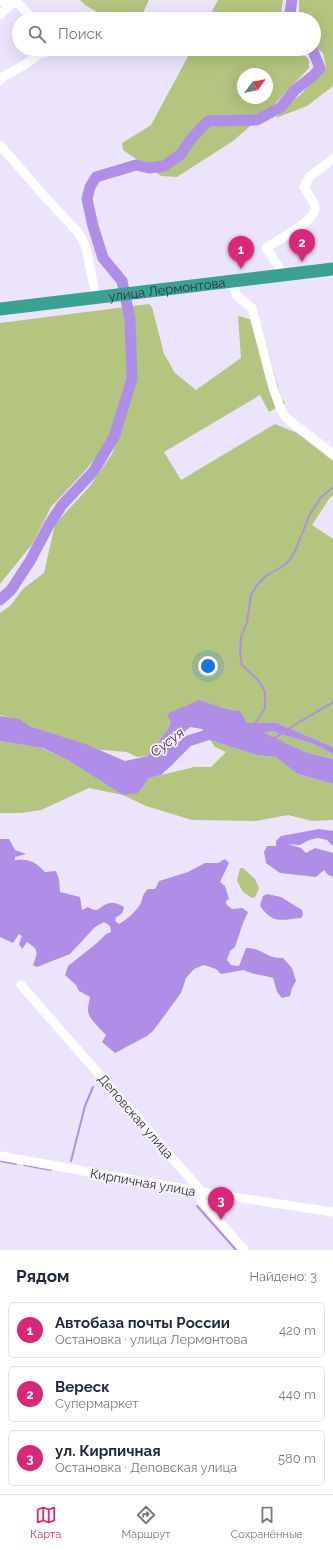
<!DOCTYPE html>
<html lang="ru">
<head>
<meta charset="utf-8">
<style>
	:root { --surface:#fff; --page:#f2f2f3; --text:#1f2937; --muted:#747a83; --line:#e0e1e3; --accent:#db2777 }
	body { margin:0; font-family:Raleway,sans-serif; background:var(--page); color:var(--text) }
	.compass { position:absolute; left:237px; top:68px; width:36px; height:36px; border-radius:50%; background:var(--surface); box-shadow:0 4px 16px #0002; rotate:57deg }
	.you { position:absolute; left:208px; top:666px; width:14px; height:14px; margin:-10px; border:3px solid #fff; border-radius:50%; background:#1a73e8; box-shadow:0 0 0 6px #1a73e833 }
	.badge { display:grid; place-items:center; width:26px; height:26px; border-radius:50%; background:var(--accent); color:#fff; font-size:13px; font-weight:700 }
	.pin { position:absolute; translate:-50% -33px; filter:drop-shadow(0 1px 2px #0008) }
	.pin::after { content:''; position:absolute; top:21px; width:14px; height:12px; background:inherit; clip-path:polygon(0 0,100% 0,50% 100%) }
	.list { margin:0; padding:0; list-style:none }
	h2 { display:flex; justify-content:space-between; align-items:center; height:52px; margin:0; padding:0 16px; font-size:17px }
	h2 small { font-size:13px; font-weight:400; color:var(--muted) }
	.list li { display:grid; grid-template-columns:26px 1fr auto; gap:12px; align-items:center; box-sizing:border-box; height:56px; margin:0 8px 8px; padding:0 8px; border:1px solid var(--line); border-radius:6px }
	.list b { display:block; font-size:15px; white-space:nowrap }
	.list p { margin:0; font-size:13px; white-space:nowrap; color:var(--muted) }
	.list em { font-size:13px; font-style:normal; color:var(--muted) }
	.icon { flex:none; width:22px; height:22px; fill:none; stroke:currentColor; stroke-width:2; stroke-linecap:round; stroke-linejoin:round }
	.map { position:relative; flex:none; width:333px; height:1250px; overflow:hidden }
	.search { position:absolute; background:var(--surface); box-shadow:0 4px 16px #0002; left:12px; right:12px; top:12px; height:44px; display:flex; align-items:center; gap:10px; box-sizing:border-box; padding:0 14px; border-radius:22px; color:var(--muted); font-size:15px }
	.sheet { height:244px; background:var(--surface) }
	nav { display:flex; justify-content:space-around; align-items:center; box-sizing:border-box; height:56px; border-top:1px solid var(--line); background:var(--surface); font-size:11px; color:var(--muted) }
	nav a { display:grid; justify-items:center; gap:2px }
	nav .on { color:var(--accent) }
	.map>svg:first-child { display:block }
	.green { fill:#b3c57f; fill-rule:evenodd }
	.water { fill:#af8ee8 }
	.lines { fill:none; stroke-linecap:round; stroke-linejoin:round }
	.stream { stroke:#af8ee8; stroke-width:2 }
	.river { stroke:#af8ee8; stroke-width:11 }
	.minor { stroke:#fff; stroke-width:9 }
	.highway { stroke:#38a391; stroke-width:13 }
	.labels { text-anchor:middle; stroke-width:3.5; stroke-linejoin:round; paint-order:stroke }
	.street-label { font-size:13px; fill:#362e46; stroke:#f6f6f6 }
	.water-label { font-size:14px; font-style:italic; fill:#4a1680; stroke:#f6f6f6 }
</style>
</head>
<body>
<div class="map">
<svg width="333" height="1250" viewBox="0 0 333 1250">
	<rect width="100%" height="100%" fill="#ece4fd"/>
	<g class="green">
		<path d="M80,0H149L140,19H109L85,5Z"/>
		<path d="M218,0H283L280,19H208Z"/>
		<path d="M299,0H333V86L307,106L276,118L281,111L300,95L326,68L323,53L314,46V19H297L299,16Z"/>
		<path d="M192,49H298L309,60V68L272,107L233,141L177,177L161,176L123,150L122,143L151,125ZM243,74H267V98H243Z"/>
		<path d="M149,304L152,307L164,354L175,373L196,390L241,358L238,316L260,322L281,398L285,403L269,412L260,395L164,452L181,480L275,424L297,433L333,461V495L329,499L312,525L333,539V747L277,723H247L221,707L171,722L168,729L148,756L137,757L127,752L101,750L50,734L17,720L0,715V613L10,606L24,588L44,573L55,524L90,486L112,454L123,424L84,472L51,507L33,543L0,584V323Z"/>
		<path d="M271,731L314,744L333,754V759L308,753L263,733Z"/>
		<path d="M210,740L256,755L276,757L289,765L298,774L333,784V820L312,821L288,815L256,821L192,820L146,806L123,795L89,788L41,810L21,813H0V741L40,747L68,760L94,776L138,793L149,778L194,767H211L226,752L215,747Z"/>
		<path d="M240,868H243L255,879L259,888L255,897L252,898L243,892L237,881Z"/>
	</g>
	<g class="water">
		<path d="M199,700C213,704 226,711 240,711L247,723H277L333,747V754L314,744L271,731L264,733L308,753L333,759V784L298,774L276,757L256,755L210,740L202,729L190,727L179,737L175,762L161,775L149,778L138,793L123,795L68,760L43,748L0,741V716L19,719L32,727L88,745L125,761L148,756L168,729L171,722L167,714Z"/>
		<path d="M319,829L333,831V846L327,840L318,838L309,840L300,845L288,844L301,848L306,853L315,848L333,853V877L327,874L324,870L316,877L280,873L266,863L264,852L267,846H276V841L281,836Z"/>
		<path d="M0,839H9L15,850L26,854L15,857V860C30,859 34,861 45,872L56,871L59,879L60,892L80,897L82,910L88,907C100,915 99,904 111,903C115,902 120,905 124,907C123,913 121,915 116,917L115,921L119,924C126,920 137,911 141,903C143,896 143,894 148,889H155L159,881L188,872L205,863H218L225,859L229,863L220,882L225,886L229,899L226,901V904L232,909L242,908L248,912L243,923L235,947L230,951L227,960L231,965L239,966L246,948C263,948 267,959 283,958L292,968L296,981L292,988L290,996L282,998L277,992L273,978C264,975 252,975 244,970L221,974L216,969L204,965L194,969L186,978L181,993L153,1031L147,1036L115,1053L102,1042L106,1035C100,1028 88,1019 88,1010C88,1006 89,1001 90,997L79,991L76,985L65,975L68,966L97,943L106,934L111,932L110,926L104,922L95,927L70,954L37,967L33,965C38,952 39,950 27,942L22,949L19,944L22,936L19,934L13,943L0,937Z"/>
		<path d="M267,894L281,897L302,910L303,915L301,918C280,920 273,924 260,906L263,896Z"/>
	</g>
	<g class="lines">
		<g class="stream">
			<path d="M254,725L265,708V692L259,681L242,665L240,654L241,637L247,622L251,595L257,585L266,576L283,566L290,560L296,549L309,516L321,497L333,487"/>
			<path d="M288,729L333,702"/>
			<path d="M273,739L281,734"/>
			<path d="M0,1161L16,1164"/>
			<path d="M71,1161L85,1106L93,1087"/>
			<path d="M24,1165L51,1170"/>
			<path d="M169,1191L186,1194"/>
			<path d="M197,1206L236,1250"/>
		</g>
		<g class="river">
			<path d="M289,19L292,0"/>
			<path d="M0,600L11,590L30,561L49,525L62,505L93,472L114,437L132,379L130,319L122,281L103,258L93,226L87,199L90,187L96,177L136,165L149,168L164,166L181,154L191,139L208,121L257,120L281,107L295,90L314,75L320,68L313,51L310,49"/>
			<path d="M166,763L188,741L220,731"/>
		</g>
		<g class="minor">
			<path d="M0,1L18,3L33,19"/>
			<path d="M0,15L14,2V0"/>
			<path d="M0,81L4,76L26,64L38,55L58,49"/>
			<path d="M0,145L45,197L78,232L86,247L96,298"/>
			<path d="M284,275L266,248C276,241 318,220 315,207C314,201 307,193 304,187L310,176L333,159"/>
			<path d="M232,280L237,296L252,308L273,388L280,407L285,417L333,454"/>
			<path d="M21,985L202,1192L201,1200L244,1250"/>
			<path d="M0,1156L202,1192L333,1212"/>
		</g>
		<path class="highway" id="s1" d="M0,309L333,269"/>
	</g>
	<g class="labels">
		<g class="street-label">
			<text dy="5" stroke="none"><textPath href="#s1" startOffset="168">улица Лермонтова</textPath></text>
			<text transform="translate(136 1116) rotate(49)" y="5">Деповская улица</text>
			<text transform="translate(143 1182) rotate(10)" y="5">Кирпичная улица</text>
		</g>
		<g class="water-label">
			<text transform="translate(167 742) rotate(-37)" y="5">Сусуя</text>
		</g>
	</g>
</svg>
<svg class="compass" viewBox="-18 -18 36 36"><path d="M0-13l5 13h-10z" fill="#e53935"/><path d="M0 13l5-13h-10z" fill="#747a83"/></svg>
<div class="you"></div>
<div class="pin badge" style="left:241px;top:269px">1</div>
<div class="pin badge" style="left:302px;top:262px">2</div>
<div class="pin badge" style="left:221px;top:1220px">3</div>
<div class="search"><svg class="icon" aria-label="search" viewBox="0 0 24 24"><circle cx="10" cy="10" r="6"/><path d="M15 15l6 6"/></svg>Поиск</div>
</div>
<section class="sheet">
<h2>Рядом<small>Найдено: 3</small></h2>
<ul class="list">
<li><span class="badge">1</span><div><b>Автобаза почты России</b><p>Остановка · улица Лермонтова</p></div><em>420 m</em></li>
<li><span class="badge">2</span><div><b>Вереск</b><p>Супермаркет</p></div><em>440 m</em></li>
<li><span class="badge">3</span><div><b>ул. Кирпичная</b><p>Остановка · Деповская улица</p></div><em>580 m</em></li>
</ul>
</section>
<nav>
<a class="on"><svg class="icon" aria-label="map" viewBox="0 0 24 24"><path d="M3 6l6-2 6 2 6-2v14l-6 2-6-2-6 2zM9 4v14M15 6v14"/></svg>Карта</a>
<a><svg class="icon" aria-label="directions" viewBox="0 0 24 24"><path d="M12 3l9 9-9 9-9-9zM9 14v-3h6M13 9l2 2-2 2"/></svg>Маршрут</a>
<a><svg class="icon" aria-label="saved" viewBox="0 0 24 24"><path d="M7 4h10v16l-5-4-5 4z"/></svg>Сохранённые</a>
</nav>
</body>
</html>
